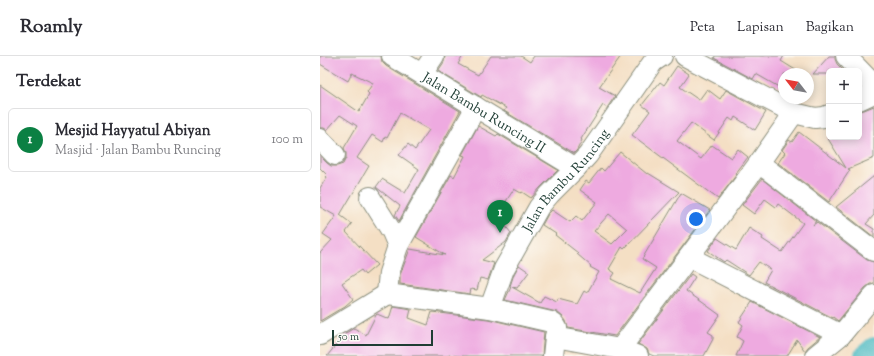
<!DOCTYPE html>
<html lang="id">
<head>
<meta charset="utf-8">
<style>
	:root { --surface:#fff; --page:#f2f2f3; --text:#2b2b33; --muted:#7c7c81; --line:#e1e1e2; --accent:#0b8043 }
	body { margin:0; font-family:"Sorts Mill Goudy",serif; background:var(--page); color:var(--text) }
	.controls { position:absolute; right:12px; top:12px; display:grid; overflow:hidden; border-radius:6px; box-shadow:0 2px 10px #0003 }
	.controls button { width:36px; height:36px; display:grid; place-items:center; padding:0; border:0; border-bottom:1px solid var(--line); background:var(--surface); color:var(--text); font:20px sans-serif }
	.compass { position:absolute; left:458px; top:12px; width:36px; height:36px; border-radius:50%; background:var(--surface); box-shadow:0 2px 10px #0003; rotate:301deg }
	.scale { position:absolute; left:12px; bottom:10px; width:101px; box-sizing:border-box; padding-left:4px; border:2px solid #1f3d34; border-top:0; font-size:11px; line-height:14px; white-space:nowrap; color:#1f3d34; -webkit-text-stroke:3px #fdfcf7; paint-order:stroke }
	.you { position:absolute; left:376px; top:163px; width:14px; height:14px; margin:-10px; border:3px solid #fff; border-radius:50%; background:#1a73e8; box-shadow:0 0 0 6px #1a73e833 }
	.badge { display:grid; place-items:center; width:26px; height:26px; border-radius:50%; background:var(--accent); color:#fff; font-size:13px; font-weight:700 }
	.pin { position:absolute; translate:-50% -33px; filter:drop-shadow(0 1px 2px #0008) }
	.pin::after { content:''; position:absolute; top:21px; width:14px; height:12px; background:inherit; clip-path:polygon(0 0,100% 0,50% 100%) }
	.list { margin:0; padding:0; list-style:none }
	h2 { display:flex; justify-content:space-between; align-items:center; height:52px; margin:0; padding:0 16px; font-size:17px }
	h2 small { font-size:13px; font-weight:400; color:var(--muted) }
	.list li { display:grid; grid-template-columns:26px 1fr auto; gap:12px; align-items:center; box-sizing:border-box; height:64px; margin:0 8px 8px; padding:0 8px; border:1px solid var(--line); border-radius:6px }
	.list b { display:block; font-size:15px; white-space:nowrap }
	.list p { margin:0; font-size:13px; white-space:nowrap; color:var(--muted) }
	.list em { font-size:13px; font-style:normal; color:var(--muted) }
	.map { position:relative; flex:none; width:554px; height:300px; overflow:hidden }
	header { display:flex; align-items:center; gap:24px; box-sizing:border-box; height:56px; padding:0 20px; background:var(--surface); border-bottom:1px solid var(--line) }
	header strong { font-size:19px }
	nav { display:flex; gap:22px; margin-inline-start:auto; font-size:14px }
	main { display:flex }
	aside { flex:1; background:var(--surface) }
	.map>svg:first-child { display:block }
	.lines { fill:none; stroke-linecap:round; stroke-linejoin:round }
	.river { stroke:#49b8bf; stroke-width:24 }
	.building { fill:#eeaae0; fill-rule:evenodd }
	.minor-casing { stroke:#8a8e7c; stroke-width:22 }
	.minor { stroke:#fff; stroke-width:20 }
	.labels { text-anchor:middle; stroke-width:3; stroke-linejoin:round; paint-order:stroke }
	.street-label { font-size:14px; fill:#1f3d34; stroke:#fdfcf7 }
</style>
</head>
<body>
<header>
<strong>Roamly</strong>
<nav><a>Peta</a><a>Lapisan</a><a>Bagikan</a></nav>
</header>
<main>
<aside>
<h2>Terdekat<small></small></h2>
<ul class="list">
<li><span class="badge">1</span><div><b>Mesjid Hayyatul Abiyan</b><p>Masjid · Jalan Bambu Runcing</p></div><em>100 m</em></li>
</ul>
</aside>
<div class="map">
<svg width="554" height="300" viewBox="0 0 554 300">
	<rect width="100%" height="100%" fill="#fdfcf7"/>
	<filter id="ink" filterUnits="userSpaceOnUse"><feTurbulence type="fractalNoise" baseFrequency=".025" numOctaves="2"/><feDisplacementMap in="SourceGraphic" scale="8" xChannelSelector="R" yChannelSelector="G"/><feConvolveMatrix kernelMatrix="1 2 1 2 8 2 1 2 1" color-interpolation-filters="sRGB"/></filter>
	<filter id="wash" filterUnits="userSpaceOnUse"><feTurbulence type="fractalNoise" baseFrequency=".012" numOctaves="4" result="noise"/><feDisplacementMap in="SourceGraphic" scale="16" xChannelSelector="R" yChannelSelector="G"/><feGaussianBlur stdDeviation="0.9" result="paint"/><feColorMatrix in="noise" values="0 0 0 0 0 0 0 0 0 0 0 0 0 0 0 0 0 1.4 0 .05"/><feComposite in="paint" operator="in"/></filter>
	<g filter="url(#wash)">
		<rect width="100%" height="100%" fill="#f4dfc4"/>
		<g class="lines">
			<path class="river" d="M546,300L554,293"/>
		</g>
		<g id="blocks">
			<g class="building">
				<path d="M0,0H61L62,6L66,10L140,55L79,165L75,159L80,150L56,131L62,123L85,137L99,113L79,99L88,88L95,94L109,74L80,57L67,82L65,81L63,86L52,79L37,102L49,110L20,159L32,168L26,176L57,209L45,219L41,214L22,227L33,243L25,250L0,265V197L12,184L3,178L16,160L0,151V132L7,121L5,119L6,118L0,112V100L7,107L11,110H17L23,108L26,102V97L24,92L37,70L20,59L7,74L4,72H0V29L39,56L49,38L47,36L53,27L32,17L28,25L0,8Z"/>
				<path d="M125,0H143L138,8L158,19L171,0H201L210,6L214,0H301L279,31L295,40L287,52L283,49L261,83L262,84L257,94L254,97L184,55L186,52L162,39L161,41L118,15L124,6Z"/>
				<path d="M395,0H464L461,5L482,18H464V34L436,18L433,23L394,2Z"/>
				<path d="M509,0H515V3L517,8L524,15H509V18H493Z"/>
				<path d="M357,10L369,18L360,31L379,44L387,33L400,43L406,34L446,56L435,74L415,61L413,65L409,62L394,84L371,67L357,85L381,103L392,89L411,102L418,93L428,101L416,117L417,118L398,143L312,79L330,55L322,49L340,26L344,29Z"/>
				<path d="M554,50V102L528,113L530,114L509,146L458,107L465,97L462,94L469,84L472,86L479,76L526,112L507,81H539V55L544,54Z"/>
				<path d="M158,70L176,80L178,78L238,114L221,131L211,142L202,136L201,137L194,133L177,159L191,177L186,186L162,204L174,207L168,224L160,222L157,234L151,233L150,238L80,228V219L90,193L125,199L96,181L131,119L134,121L145,100L142,99Z"/>
				<path d="M300,96L327,118L328,117L359,136L304,193L302,191L289,213L295,217L291,223L320,237L336,212L322,203L361,137L390,154L295,280L248,272L246,265L243,261L237,256L185,244L191,231L190,230L194,218L199,209L209,216L197,232L192,231L220,247L224,240L237,246L238,243L257,248L264,235L267,237L279,216L270,211L271,210L257,198L258,197L235,179L236,178L222,169L228,158L232,154L250,166L256,160L262,165L277,146L260,134L266,125L269,127L281,112L284,115ZM289,158L307,173L292,188L274,175Z"/>
				<path d="M554,120V159L546,168L554,173V181L516,151Z"/>
				<path d="M442,123L496,165L493,169L497,166L547,204L554,206V228H550L545,232L518,265L513,261V262L444,226L451,214L439,206L429,219L406,204L404,206L388,195L397,182L416,194L429,172L443,181L442,183L462,196L483,167L458,148L456,151L445,143L434,158L422,149Z"/>
				<path d="M371,218L375,221L366,235L382,246L400,259L388,276L393,279V283L384,300H334L329,298L327,293L318,288Z"/>
				<path d="M432,246L500,281L488,291L485,295L477,284L467,300H416L423,285L417,281L423,269L419,266Z"/>
				<path d="M73,250L91,253L89,262L108,269L112,256L168,263L224,276L222,300H141L129,299L128,300H7L26,277L34,272L46,279L56,259L57,258L69,263Z"/>
			</g>
		</g>
	</g>
	<g filter="url(#ink)">
		<use href="#blocks" fill-opacity="0" stroke="#8a8e7c" stroke-width="1"/>
		<g class="lines">
			<g class="minor-casing">
				<g id="minor">
					<path id="s1" d="M72,0L256,112"/>
					<path d="M365,0L474,57L495,62L504,61L509,59"/>
					<path d="M526,0L554,29"/>
					<path d="M102,18L114,0"/>
					<path d="M539,44L554,37"/>
					<path d="M0,83L15,99"/>
					<path d="M439,107L554,195"/>
					<path d="M50,141L72,176L78,190"/>
					<path d="M369,201L521,279"/>
					<path id="s2" d="M67,238L170,252L184,213L219,151L230,138L256,112L268,99L333,6L342,0"/>
					<path d="M67,238L69,217L78,190L156,51"/>
					<path d="M170,252L231,266L234,268L237,272L235,281L300,293L318,300"/>
					<path d="M0,279L67,238"/>
					<path d="M300,293L439,107L474,57"/>
					<path d="M233,300L235,281"/>
					<path d="M495,300L521,279L554,239"/>
				</g>
			</g>
			<use href="#minor" class="minor"/>
		</g>
	</g>
	<g class="labels">
		<g class="street-label">
			<text dy="5" stroke="none"><textPath href="#s1" startOffset="108">Jalan Bambu Runcing II</textPath></text>
			<text dy="5" stroke="none"><textPath href="#s2" startOffset="254">Jalan Bambu Runcing</textPath></text>
		</g>
	</g>
</svg>
<div class="controls">
<button>+</button>
<button>−</button>
</div>
<svg class="compass" viewBox="-18 -18 36 36"><path d="M0-13l5 13h-10z" fill="#e53935"/><path d="M0 13l5-13h-10z" fill="#7c7c81"/></svg>
<div class="scale">50 m</div>
<div class="you"></div>
<div class="pin badge" style="left:180px;top:177px">1</div>
</div>
</main>
</body>
</html>
